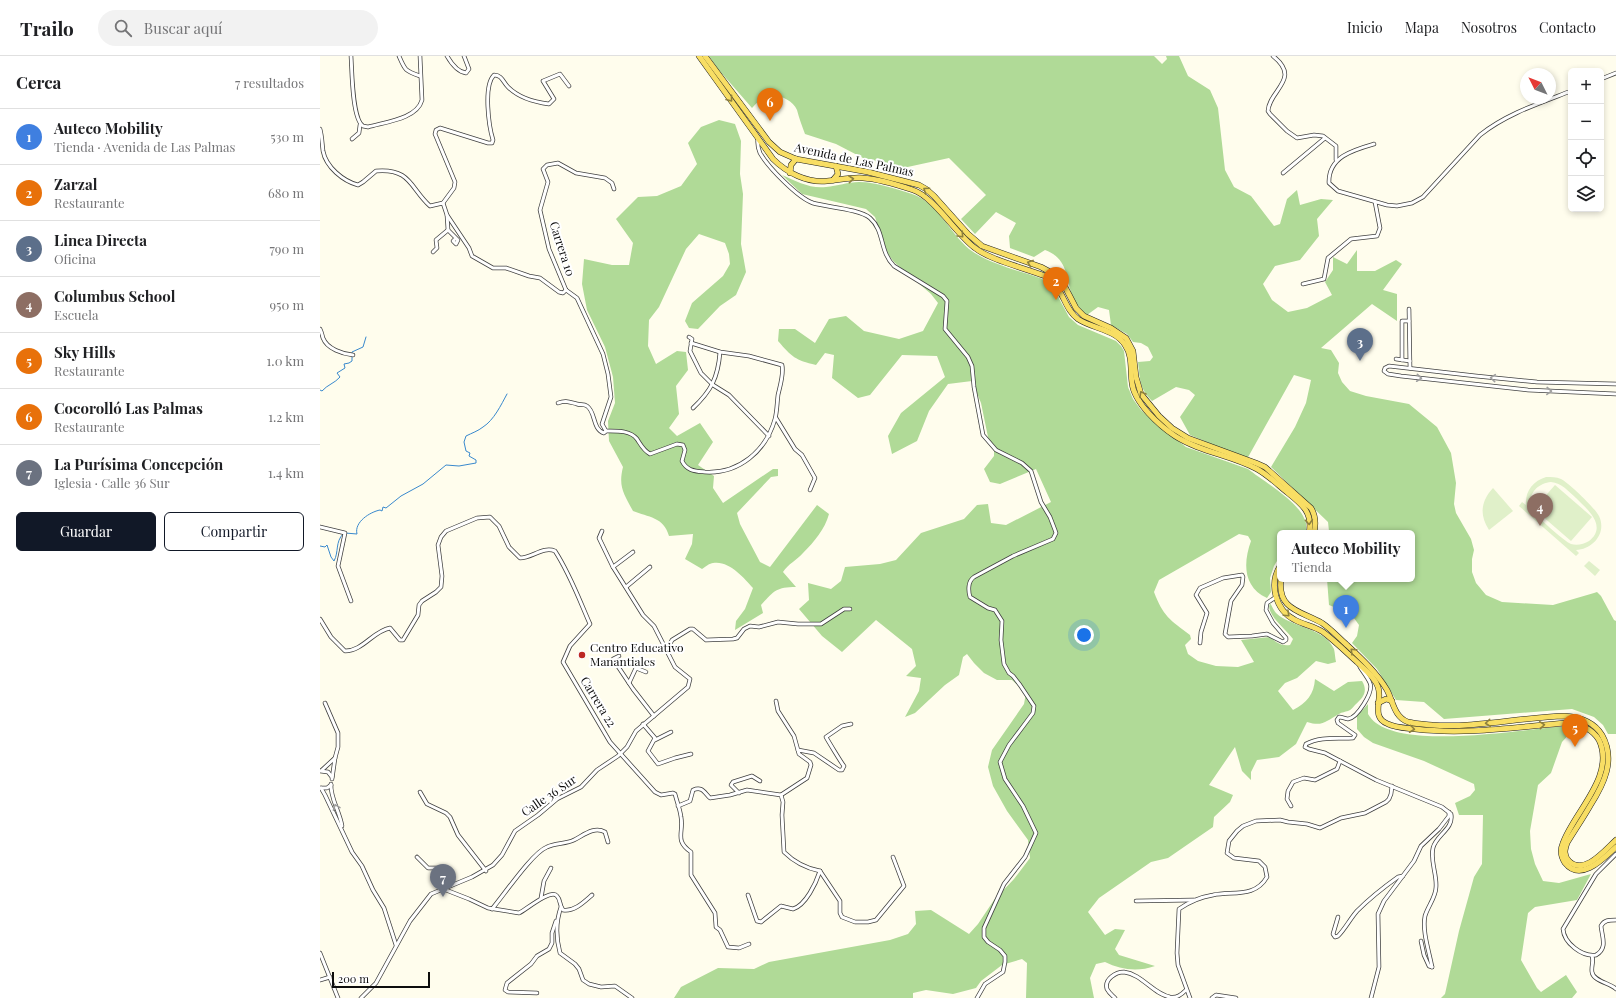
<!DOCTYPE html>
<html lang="es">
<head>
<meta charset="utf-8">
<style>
	:root { --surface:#fff; --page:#f2f2f2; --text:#202124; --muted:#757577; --line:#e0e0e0; --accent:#111827 }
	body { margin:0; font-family:"Playfair Display",serif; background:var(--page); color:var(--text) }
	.controls { position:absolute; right:12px; top:12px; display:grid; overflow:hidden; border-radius:6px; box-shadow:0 2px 6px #0003 }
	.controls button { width:36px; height:36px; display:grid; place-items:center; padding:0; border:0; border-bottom:1px solid var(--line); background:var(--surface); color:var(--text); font:20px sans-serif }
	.compass { position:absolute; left:1200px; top:12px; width:36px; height:36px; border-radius:50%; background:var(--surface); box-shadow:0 2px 6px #0003; rotate:312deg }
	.scale { position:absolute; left:12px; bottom:10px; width:98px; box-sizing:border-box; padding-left:4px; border:2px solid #0d0d0d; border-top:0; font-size:11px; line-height:14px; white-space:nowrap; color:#0d0d0d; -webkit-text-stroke:3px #fff; paint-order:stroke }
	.you { position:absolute; left:764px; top:579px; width:14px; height:14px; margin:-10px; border:3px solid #fff; border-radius:50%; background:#1a73e8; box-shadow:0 0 0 6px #1a73e833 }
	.badge { display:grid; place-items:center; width:26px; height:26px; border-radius:50%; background:var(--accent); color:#fff; font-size:13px; font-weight:700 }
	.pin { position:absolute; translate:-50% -33px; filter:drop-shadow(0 1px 2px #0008) }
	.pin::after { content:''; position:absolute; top:21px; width:14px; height:12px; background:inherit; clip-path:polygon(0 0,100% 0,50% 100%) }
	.popup { position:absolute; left:957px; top:474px; width:138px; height:52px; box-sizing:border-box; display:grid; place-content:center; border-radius:6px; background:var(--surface); filter:drop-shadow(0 1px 3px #0005); font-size:13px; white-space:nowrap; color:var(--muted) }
	.popup b { font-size:15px; color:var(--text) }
	.popup::after { content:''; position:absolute; left:50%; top:100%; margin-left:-8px; border:8px solid transparent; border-top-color:var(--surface) }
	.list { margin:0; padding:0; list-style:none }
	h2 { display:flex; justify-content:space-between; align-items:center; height:52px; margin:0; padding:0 16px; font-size:17px }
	h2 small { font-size:13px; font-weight:400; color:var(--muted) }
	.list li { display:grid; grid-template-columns:26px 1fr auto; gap:12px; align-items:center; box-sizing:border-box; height:56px; padding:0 16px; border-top:1px solid var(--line) }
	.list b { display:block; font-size:15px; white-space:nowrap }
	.list p { margin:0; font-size:13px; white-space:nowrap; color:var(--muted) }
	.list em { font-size:13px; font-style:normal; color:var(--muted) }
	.actions { display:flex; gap:8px; padding:12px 16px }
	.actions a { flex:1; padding:9px 0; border:1px solid var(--accent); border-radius:6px; text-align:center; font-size:14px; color:var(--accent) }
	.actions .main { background:var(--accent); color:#fff }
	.icon { flex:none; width:22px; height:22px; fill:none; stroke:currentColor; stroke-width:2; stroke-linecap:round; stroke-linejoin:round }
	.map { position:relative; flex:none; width:1296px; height:942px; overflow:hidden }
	header { display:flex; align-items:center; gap:24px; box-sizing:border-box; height:56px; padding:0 20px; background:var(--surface); border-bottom:1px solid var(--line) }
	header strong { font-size:19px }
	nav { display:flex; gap:22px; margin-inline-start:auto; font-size:14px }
	.search { width:280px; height:36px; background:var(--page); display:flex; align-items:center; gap:10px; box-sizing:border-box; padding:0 14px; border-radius:22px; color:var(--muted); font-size:15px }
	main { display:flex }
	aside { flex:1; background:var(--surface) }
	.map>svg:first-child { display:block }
	.forest { fill:#b0da97 }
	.pitch { fill:#e0f0c9; fill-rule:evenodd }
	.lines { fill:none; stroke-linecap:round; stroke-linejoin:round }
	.stream { stroke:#3989cd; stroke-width:1 }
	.minor-casing { stroke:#404040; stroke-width:4.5 }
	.primary-casing { stroke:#1e1e1e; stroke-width:6 }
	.minor { stroke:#fff; stroke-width:3 }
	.primary { stroke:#f8de64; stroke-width:5 }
	.oneway { stroke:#8e803d }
	.oneway2 { stroke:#9e9e9e }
	.poi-dot { fill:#bd2825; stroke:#fff; stroke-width:1.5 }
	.labels { text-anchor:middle; stroke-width:4; stroke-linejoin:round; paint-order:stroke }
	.street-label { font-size:12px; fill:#0d0d0d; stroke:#fff }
	.poi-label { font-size:12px; fill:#0d0d0d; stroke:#fff; text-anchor:start }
</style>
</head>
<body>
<header>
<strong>Trailo</strong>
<div class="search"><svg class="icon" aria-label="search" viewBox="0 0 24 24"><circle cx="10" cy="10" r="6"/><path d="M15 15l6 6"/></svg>Buscar aquí</div>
<nav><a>Inicio</a><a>Mapa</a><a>Nosotros</a><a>Contacto</a></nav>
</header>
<main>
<aside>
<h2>Cerca<small>7 resultados</small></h2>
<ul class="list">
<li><span class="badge" style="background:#3f7fe0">1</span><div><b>Auteco Mobility</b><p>Tienda · Avenida de Las Palmas</p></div><em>530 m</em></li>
<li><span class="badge" style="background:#e8710a">2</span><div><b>Zarzal</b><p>Restaurante</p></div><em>680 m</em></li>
<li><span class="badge" style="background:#5c6f8a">3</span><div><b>Linea Directa</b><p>Oficina</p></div><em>790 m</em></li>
<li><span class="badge" style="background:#8d6e63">4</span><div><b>Columbus School</b><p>Escuela</p></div><em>950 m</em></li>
<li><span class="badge" style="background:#e8710a">5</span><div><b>Sky Hills</b><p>Restaurante</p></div><em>1.0 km</em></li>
<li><span class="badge" style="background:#e8710a">6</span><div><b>Cocorolló Las Palmas</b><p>Restaurante</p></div><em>1.2 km</em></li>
<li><span class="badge" style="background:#6b7280">7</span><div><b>La Purísima Concepción</b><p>Iglesia · Calle 36 Sur</p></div><em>1.4 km</em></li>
</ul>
<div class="actions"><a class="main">Guardar</a><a>Compartir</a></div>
</aside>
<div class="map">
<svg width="1296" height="942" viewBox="0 0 1296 942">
	<rect width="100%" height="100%" fill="#fffded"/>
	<g class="forest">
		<path d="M389,0H834L842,8L847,3L846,0H859L868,20L890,34L898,52L905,114L914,131L931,140L954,170L960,168L967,143L977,134L980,149L1001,143L1013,144L997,163L999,180L980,204L955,210L943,228L952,244L968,256L987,252L1012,239L1005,226L1013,214V201L1027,208L1037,194V215H1055L1076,204L1082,208L1063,234L1077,238V265L1052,248L1001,292L1011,294L1019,307L1018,317L1022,326L1030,335L1046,340L1089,348L1117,371L1131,397L1136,427L1134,448L1136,457L1151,483L1154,494L1152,503V516L1156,527L1166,539L1182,546L1233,549L1274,537L1277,536L1281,540L1294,564L1296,565V678H1288L1283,669L1274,661L1252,653L1124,663L1104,646L1076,644L1057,613L1032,587L1037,580L1039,569L1031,558L1009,549L1007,523H1092V477H1008L1009,475L1008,466L951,411L975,371L986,347L991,324L974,319L927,403L870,379L860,361L875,339L869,334L856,331L832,345C819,332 820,323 818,306L830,305L833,301L828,291L821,287L813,286L807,278L791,269L789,254L778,251L767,259C761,254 755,247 752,239C745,219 748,203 725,194L714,201L690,192L689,180L696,167L676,156L655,178L641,163L666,139L629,102L583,112L543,102L516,88L485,78C482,70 479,62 477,54C472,42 455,37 444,41C440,43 435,49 432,52L398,13Z"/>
		<path d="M399,64L415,68L421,85L420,118L423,138L421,188L426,216L416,239L400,250L378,273L369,272L365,265L372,247L403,220L410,208L409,198L405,187L379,178L366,193L339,251L329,264L328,290L336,308L357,295L366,296L368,314L356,330L359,358L349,372L357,380L380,367L393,386L378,409L394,420L393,432L403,447L453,413H458V420L451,421L417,457L420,468L440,506L450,511L497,449L509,458C505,473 494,486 483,497C477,504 468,508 463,516L476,531C456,531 454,535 441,549L443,557L415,574L416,565L425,553L433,532C424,522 409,504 393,507C390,507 385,511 382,513L365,503L372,488L373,478L349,480C344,461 328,461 313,455C304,438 298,431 303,411L289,385L288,365L295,347L293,321L285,291L267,254L262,228L264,203L292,209H309L313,187L296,163L318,141L337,140L361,130L377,108L368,87L381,71Z"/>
		<path d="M462,119C476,125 490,133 506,131C517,130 528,126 539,126C556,126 576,133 592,138C617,146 630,177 649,193C669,208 697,214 720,222L728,226L735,235L749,261L758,269L796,285L801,290L804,295L808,331L813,343L821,354L844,374L866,391L928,413C942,424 977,445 984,462C987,466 986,472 986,477H960V500L954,510L950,522L951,536L947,542C923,531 923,507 931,485L928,480L919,478L839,524L834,536C843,560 850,564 870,579L871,583L865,589L868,598L878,605L896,610L918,611L934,606L921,584L950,581C957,587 961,590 970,589L973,583C967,574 945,558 950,547C952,550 954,555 956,557C972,572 1004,571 1014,593C1015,597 1015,602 1016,606L1008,608L996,605L977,622L965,627L958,635L973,654C987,647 994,638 995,623L1014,635L1028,626L1042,625C1048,635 1044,641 1035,649C1033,651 1031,654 1028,655C1025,656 1022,656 1019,658C1006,665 1003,671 987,666L976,688L959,701L937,704L931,716V724L922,715L915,691L889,729L913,739L910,746L894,761L893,771L848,802L831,806L779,842L768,856L785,879L795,873L805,874L795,893L799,899L835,910C818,916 801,914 785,906L776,908L770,922L774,942H706L707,907L702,903L682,909L661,925L656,932L633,938L606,934L593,937V942H354L361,931L398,912L434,913L449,906L570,884L588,878L596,868L595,855L611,854L649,878L658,868L674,844L694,823L710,802L708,784L687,755L673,730L668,711L672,694L704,648L706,637L692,624H677L664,617L654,607L647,598L643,601L639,619L625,629L595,657L585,661L599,635L601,622L586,620L596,610L592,593L556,564L522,596L502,580L479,553L489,544L488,527L511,533L521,525L525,511L560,508L576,504L601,477L644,463L657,449L668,448L671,467L686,469L731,446L716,413L680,428L670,426L664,413L674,400V392L668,381L661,347L652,325L628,328L609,355L597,385L572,398L568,380L581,357L625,321L617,300L582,299L550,339L538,342L512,322L514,299L505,297L496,309C475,304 472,301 458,285L459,273H475L495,287L509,263L526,260L544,275L579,283L603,275L618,247L611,238L574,206L568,198L555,161L546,153L482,138Z"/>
		<path d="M1048,648V658C1050,661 1053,665 1056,667C1090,692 1193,675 1235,671H1251L1253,674L1242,686L1231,717L1218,729L1210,775L1211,793L1215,808L1223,825L1239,827L1271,818L1257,844L1215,851L1208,857L1201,904L1217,932L1221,936L1246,919L1257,936L1252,942H1121L1125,938L1139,875L1154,821L1162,808L1163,759H1139L1135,747L1150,740L1155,734L1154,728L1104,705L1053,687L1044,681L1037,673V660Z"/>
	</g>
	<g class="pitch">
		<path d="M1226,421C1232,421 1236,421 1241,423C1249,427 1275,452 1279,460C1287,477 1273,493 1256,494L1259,497L1256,500L1199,450L1202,446L1206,449C1205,435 1213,425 1226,421ZM1231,426C1242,427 1248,435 1256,442C1267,453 1288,470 1269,485C1264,488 1257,490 1251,488C1245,486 1215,459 1212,454C1206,440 1217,427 1231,426Z"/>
		<path d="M1235,429L1272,461L1251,485L1214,453Z"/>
		<path d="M1173,432L1193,455L1169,474C1159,459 1161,445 1173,432Z"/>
		<path d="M1269,505L1280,514L1275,520L1264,510Z"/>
	</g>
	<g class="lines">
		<g class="stream">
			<path d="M32,297V296L43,291L46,281"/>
			<path d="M0,334L2,335C7,329 15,327 20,321L17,317L25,312L24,308L29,307L32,305V301"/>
			<path d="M25,477L37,478C34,466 50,456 60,454L62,455L63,451L66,452L81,440L103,428L126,409L139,410L156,407V404L149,400L150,397L146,395L144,386L146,380C152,377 158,375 163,371C174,364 181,349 187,338"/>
			<path d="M0,490L5,491L7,489L11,501L14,505C19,496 15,486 23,478"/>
		</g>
		<g class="minor-casing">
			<g id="minor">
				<path d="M31,0C32,14 32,63 43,70L48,71C65,66 97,63 102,44L100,0"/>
				<path d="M79,0C85,14 85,15 100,20"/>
				<path d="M127,0C131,7 138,16 146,17L149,13L144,0"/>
				<path d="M953,0C982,23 949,34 948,55L950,58L967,75L977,82L994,79L1003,80L1016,90V104"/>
				<path d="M1281,23L1296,17"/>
				<path d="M0,73C2,80 2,87 3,95C6,111 23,125 38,129L43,126L56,115C91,112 90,132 110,150L123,147L127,159L149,192L152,200L173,212H186L209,220L220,222L239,236L243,237L246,234"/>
				<path d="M438,82C437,88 438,92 440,97C448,111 478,142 493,147C506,151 540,153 550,162C565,175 559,195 574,210L623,240L627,245L625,273L648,301L652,310L654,331L663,379L676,394L702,407L711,415L721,446L730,461L735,474L736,477L733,483L693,500L654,521C648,525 648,534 650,541L668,552L675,554L682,565L681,584L684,608L689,617L693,620L700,629L714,650L713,657L689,689L680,706L685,723L703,750L716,777L705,801L684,828L664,872V881L668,886L680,894L685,900V906L683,916L665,928L657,942"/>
				<path d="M32,83L39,77L40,69"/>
				<path d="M1054,88C1033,94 1008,101 1009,127L1018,135L1067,149L1077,150L1092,147L1103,141L1160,79C1186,58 1220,47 1251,35"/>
				<path d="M963,117L1005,82"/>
				<path d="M123,147L134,132L135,126L115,78L116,74L120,72L168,87H172L173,84C169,71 163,30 174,19C182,19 183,26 188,31C199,42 213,46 229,48L234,43L223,25L240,18L249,30"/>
				<path d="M127,159L128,174L138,184L136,188L133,185L135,183"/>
				<path d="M113,196L117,192L116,184L128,174"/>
				<path d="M983,228L1004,223L1008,202L1031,183L1057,180L1060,172L1055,146"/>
				<path d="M246,234L229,193L220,154L228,126L223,113L227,109L238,107L256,117L285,122L292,127L294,133"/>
				<path d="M1089,253L1090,312"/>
				<path d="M0,273C2,277 2,279 3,282C7,293 23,298 33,299"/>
				<path d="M369,281L372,283L370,295L381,317L393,329L409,339L449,380"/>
				<path d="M1076,303L1090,305"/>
				<path d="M1082,304V265H1089"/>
				<path d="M1296,328L1217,326L1156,320L1069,310L1065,312L1064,315L1068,318L1081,320L1208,334L1296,338"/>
				<path d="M238,347C246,344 249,346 257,348C260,349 264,348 267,350C276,356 272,373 284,377L286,375L282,368L291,341L288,318L283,298L257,242L246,234"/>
				<path d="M373,352C391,335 398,322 400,296"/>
				<path d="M456,362L475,393L482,399L495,422L490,434"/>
				<path d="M286,375C296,375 310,374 317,383C321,389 323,394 330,398L357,388L363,389L365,394L362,405C367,415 375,415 385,416C419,418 446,395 455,363C457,356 457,347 458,339C460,330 464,318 462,309L429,300L400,296L371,287"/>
				<path d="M0,471L25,477L18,510L31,545"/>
				<path d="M293,511L313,496"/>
				<path d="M306,531L330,511"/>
				<path d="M0,563L11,581L25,595C43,595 53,575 70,572L80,584H83L98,559L99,549L102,545L116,536L121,531L122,520L118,489L121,481L126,475L157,462L170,461L179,470L189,491L200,502C212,502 223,490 235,495C250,518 259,543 270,568L250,590L243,606L290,686L335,736L341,739L353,737L355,738C357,746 360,753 361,761C364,777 354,784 371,796V819L395,857L396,871L400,874L408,891L419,892L429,888"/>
				<path d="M880,587L881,576L887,557L876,539L880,532L903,522L922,519L923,521L922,529L911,545L905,578L908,581L932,580L947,578L963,586L966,584V582L953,567L946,554L947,547L956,541"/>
				<path d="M347,594L352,584L370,573H373L386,584L413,583L417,582L424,573L430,570L439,571L458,566L478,568H501L524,553H530"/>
				<path d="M299,600L293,603L313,633L334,660"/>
				<path d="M1040,611C1043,616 1048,622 1050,627C1054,636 1037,662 1028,663C1026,663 1022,661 1019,661L1017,664L1018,667L1035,679L1033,682C1018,683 1000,680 986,688L985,691L989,693L1005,697L1056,724L1122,751L1131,758C1134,773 1116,779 1113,792C1110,805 1117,818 1116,831C1116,841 1108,850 1105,860C1102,875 1109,895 1112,911"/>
				<path d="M309,627L316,612L326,616"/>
				<path d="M456,645L458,655L474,680L479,698L490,706L491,709L487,722L461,739"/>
				<path d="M5,647L18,677V691L15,702L12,723"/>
				<path d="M323,668L335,682L328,695L338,708L355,702L371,698"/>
				<path d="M335,684L351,676"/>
				<path d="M478,694L494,697L519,714H522L524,710C522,708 507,683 506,681L522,670L531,668"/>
				<path d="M2,714L15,702"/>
				<path d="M0,715L8,716L12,721"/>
				<path d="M11,728C10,742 20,756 22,770"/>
				<path d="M0,732H7L11,729"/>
				<path d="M1,732L5,739L32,796L42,810L53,834L64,852L76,889"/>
				<path d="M100,736L107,748L126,757L130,761L138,779L166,815"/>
				<path d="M419,737L411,729L413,726L432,720L440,725"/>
				<path d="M358,750L370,745L373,734C382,730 384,736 390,742L410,739L427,734L461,739L463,746L462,759L464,796C474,806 485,812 500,815L520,845V857L522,861L535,866H548L556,864L584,830L573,801"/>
				<path d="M971,750L967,743L968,735L973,726L984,722L995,724L1017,713L1020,705"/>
				<path d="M1296,798L1276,818L1243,873C1244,887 1262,901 1276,899C1288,892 1282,881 1281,870C1284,864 1289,864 1296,864"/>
				<path d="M97,801L108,812H120L122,814L121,825L126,834L149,843L168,852L199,857C206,854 231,832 237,840C241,844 239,849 243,854C254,856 264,846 272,839"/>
				<path d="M428,839L437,865L441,866L461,850L473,853C486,849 496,827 500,815"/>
				<path d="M221,842L224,825L231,812"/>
				<path d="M816,845L874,844"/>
				<path d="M241,851C236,865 236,882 240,897L255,908L259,913L263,924L269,928L281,931L295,930L312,942"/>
				<path d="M172,853C184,839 212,797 227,791C235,787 246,788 254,784C264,779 274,770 285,776L288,786"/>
				<path d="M1018,861L1013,878L1015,881L1018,880C1025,873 1030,863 1037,855C1049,843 1064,831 1078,821L1083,820"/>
				<path d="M1101,885L1104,899L1109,910L1112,911"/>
				<path d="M0,897L18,942"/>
				<path d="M1272,900C1274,906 1271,910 1272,916C1273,925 1290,927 1296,933"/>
				<path d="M0,924L10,921"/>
				<path d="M217,937L188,936L185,934L187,927L211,908L217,900L229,893L232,887V877L236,865"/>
				<path d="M41,942L56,927L90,865L111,838L152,821L173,809L182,799L195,775L218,759L237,743L261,731L277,714L298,700L307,691L316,675L368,631L370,623L355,611L334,570L323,559L293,511L279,482L282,475"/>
				<path d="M795,942C792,939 789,937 787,933C784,923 796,916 804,916C822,918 833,938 850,941C857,942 861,939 866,934"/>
				<path d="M870,942L858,909L857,897L859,853C869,846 881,841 893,839C913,835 935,842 947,821L945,811L939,805L914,802L907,797L909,785L917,775L923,770L936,765L960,764L968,766L987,768L1000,772L1021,762L1045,757L1066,746L1069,743L1071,738L1072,730"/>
				<path d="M892,942L896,939L916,942"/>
				<path d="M1051,942L1059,911L1058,858L1064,845L1094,805L1101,790L1119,773L1129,760V756"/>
			</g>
		</g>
		<g class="primary-casing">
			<g id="primary">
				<path d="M379,0L453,103C467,117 487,127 507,125C519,124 532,121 543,122C560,123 578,129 593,134C614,141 636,178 655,192C670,204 705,212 725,220C745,233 743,252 758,263C773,273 795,273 805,289C813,300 810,315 812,327C814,347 840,370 855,380C880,396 911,399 937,413C948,419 958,429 968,437C983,449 993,457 989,477"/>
				<path d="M385,0L449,86L460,96L476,103L548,116L599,129L606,133L614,140L648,178L662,190L721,211L732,217L744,229L756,252L764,260L791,272L806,282L813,295L816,321L821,338L839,360L852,372L868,382L936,407L945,411L991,452C996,460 996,468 994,477"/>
				<path d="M470,117L471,109L476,103"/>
				<path d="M513,124L518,118L516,110"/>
				<path d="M960,510C949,528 955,554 975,564C984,569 994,570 1003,576C1015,585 1026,596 1037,606C1044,613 1055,621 1058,631C1063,644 1050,661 1068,668C1076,672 1087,672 1095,673C1145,679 1196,671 1246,667C1260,668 1272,672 1279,684C1296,720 1254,756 1243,787C1240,794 1241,801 1245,807C1261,827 1284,802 1296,791"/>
				<path d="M961,523C957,554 981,555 1002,567C1011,573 1019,582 1027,589C1042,603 1057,617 1067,634C1073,645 1074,661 1088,666C1096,668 1104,668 1112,669C1157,672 1201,661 1245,660C1260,661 1274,666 1282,679C1296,704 1284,728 1270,750C1263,762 1255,774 1247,787C1245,793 1243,799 1249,805C1264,820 1285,794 1296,784"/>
				<path d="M1058,647L1066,643L1072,645"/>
			</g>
		</g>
		<use href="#minor" class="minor"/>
		<use href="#primary" class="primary"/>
	</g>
	<defs><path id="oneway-chevron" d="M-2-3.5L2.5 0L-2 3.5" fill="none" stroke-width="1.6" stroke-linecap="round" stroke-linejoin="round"/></defs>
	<g class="oneway">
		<use href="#oneway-chevron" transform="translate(410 43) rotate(52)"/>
		<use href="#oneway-chevron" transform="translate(531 123) rotate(-6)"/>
		<use href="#oneway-chevron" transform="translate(606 134) rotate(-145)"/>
		<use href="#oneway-chevron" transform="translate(641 179) rotate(47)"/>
		<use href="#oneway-chevron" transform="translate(710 207) rotate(-160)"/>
		<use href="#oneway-chevron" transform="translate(822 338) rotate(-119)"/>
		<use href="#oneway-chevron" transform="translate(989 466) rotate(86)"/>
		<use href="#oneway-chevron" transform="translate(967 558) rotate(43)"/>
		<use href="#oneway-chevron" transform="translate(1033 595) rotate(-136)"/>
		<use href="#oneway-chevron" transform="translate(1168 667) rotate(175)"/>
		<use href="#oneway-chevron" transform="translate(1222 669) rotate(-5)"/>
		<use href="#oneway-chevron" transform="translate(1092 673) rotate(7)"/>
	</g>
	<g class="oneway2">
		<use href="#oneway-chevron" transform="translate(1099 322) rotate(6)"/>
		<use href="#oneway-chevron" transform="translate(1173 322) rotate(-175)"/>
		<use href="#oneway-chevron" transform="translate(1229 335) rotate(2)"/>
		<use href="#oneway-chevron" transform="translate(16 751) rotate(-111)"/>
	</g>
	<circle class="poi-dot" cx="262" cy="599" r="4"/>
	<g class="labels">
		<g class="street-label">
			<text transform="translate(534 104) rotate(12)" y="4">Avenida de Las Palmas</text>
			<text transform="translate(242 193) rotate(72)" y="4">Carrera 10</text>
			<text transform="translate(278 646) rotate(59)" y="4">Carrera 22</text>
			<text transform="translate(229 740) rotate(-34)" y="4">Calle 36 Sur</text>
		</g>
		<g class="poi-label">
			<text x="270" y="596">Centro Educativo<tspan x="270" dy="14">Manantiales</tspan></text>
		</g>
	</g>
</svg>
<div class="controls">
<button>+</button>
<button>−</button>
<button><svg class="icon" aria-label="locate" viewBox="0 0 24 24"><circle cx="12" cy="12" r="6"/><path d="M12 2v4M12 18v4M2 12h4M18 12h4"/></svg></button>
<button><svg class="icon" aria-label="layers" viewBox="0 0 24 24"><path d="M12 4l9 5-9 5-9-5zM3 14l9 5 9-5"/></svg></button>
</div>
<svg class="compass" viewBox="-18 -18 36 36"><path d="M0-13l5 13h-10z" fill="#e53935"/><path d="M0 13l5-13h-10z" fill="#757577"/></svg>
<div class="scale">200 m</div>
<div class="you"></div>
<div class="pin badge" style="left:1026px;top:572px;background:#3f7fe0">1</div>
<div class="popup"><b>Auteco Mobility</b>Tienda</div>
<div class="pin badge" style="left:736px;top:244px;background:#e8710a">2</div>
<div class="pin badge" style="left:1040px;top:305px;background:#5c6f8a">3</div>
<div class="pin badge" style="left:1220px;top:470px;background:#8d6e63">4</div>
<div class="pin badge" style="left:1255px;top:691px;background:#e8710a">5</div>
<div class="pin badge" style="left:450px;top:65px;background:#e8710a">6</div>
<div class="pin badge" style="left:123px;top:841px;background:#6b7280">7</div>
</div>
</main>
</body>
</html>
